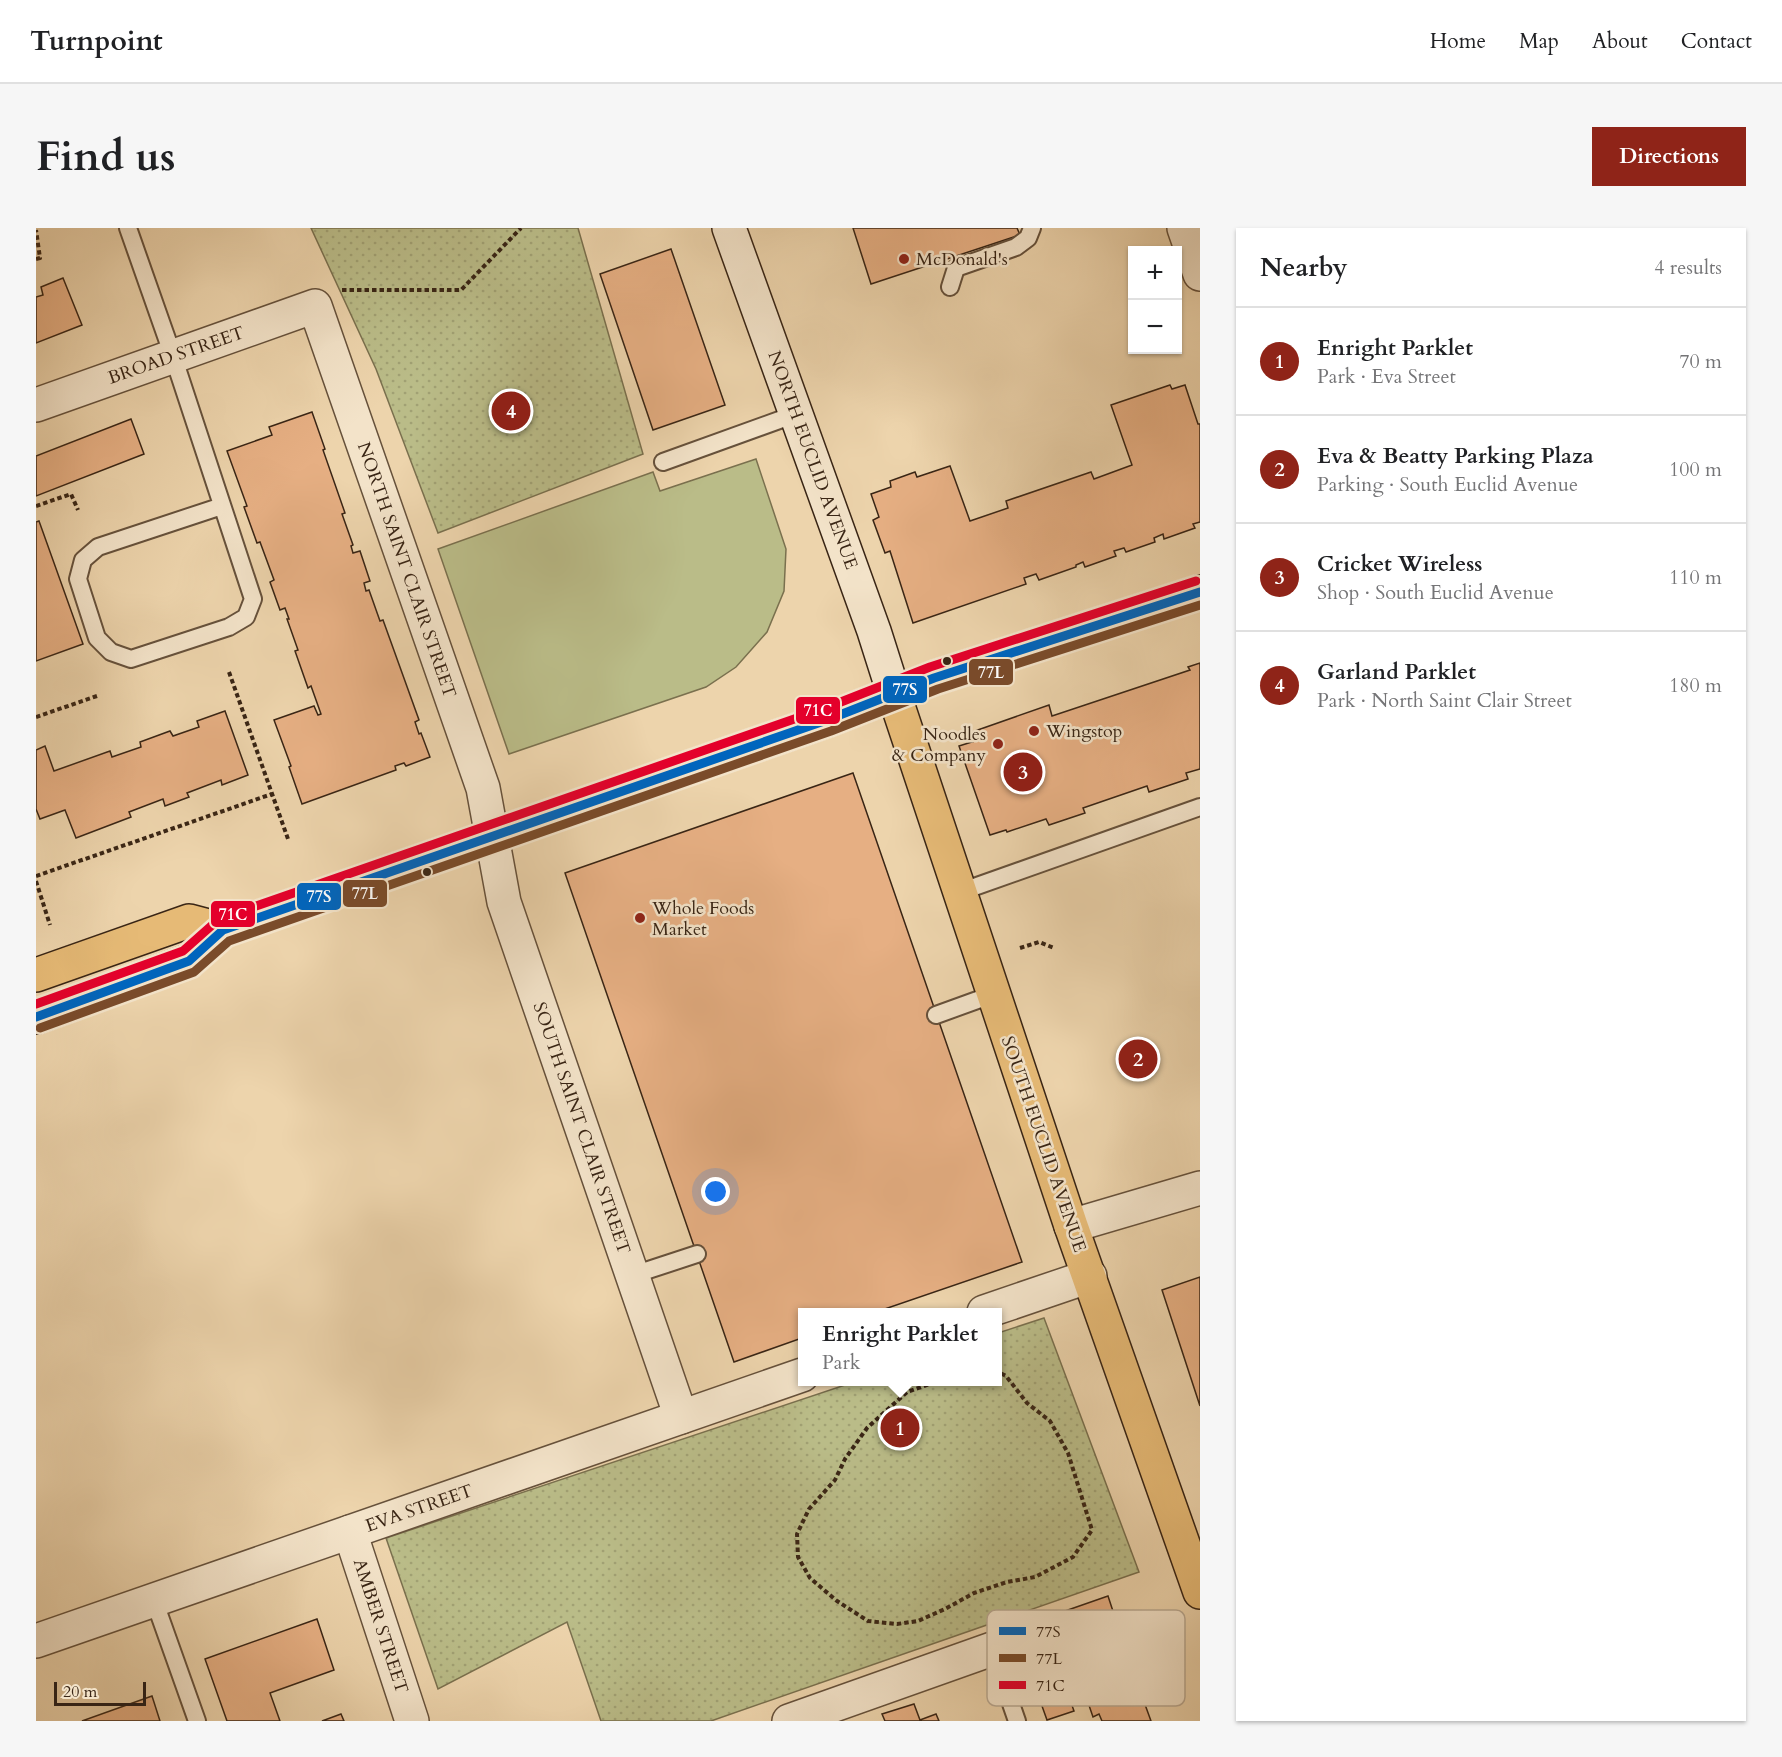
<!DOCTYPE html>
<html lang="en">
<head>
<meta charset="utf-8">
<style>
	:root { --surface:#fff; --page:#f6f6f6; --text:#202124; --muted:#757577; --line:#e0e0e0; --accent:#8f2418 }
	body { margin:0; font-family:Cardo,serif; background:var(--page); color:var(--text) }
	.controls { position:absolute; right:18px; top:18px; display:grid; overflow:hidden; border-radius:0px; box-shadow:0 2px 4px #0004 }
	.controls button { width:54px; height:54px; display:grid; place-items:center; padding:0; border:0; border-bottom:2px solid var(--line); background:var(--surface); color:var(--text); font:30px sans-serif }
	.scale { position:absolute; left:18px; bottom:15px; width:92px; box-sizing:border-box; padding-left:6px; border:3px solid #392515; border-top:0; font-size:16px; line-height:21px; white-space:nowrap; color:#392515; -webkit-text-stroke:4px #f3e3c9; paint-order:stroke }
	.you { position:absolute; left:680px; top:964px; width:21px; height:21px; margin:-15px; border:4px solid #fff; border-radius:50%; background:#1a73e8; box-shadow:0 0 0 9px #1a73e833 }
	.badge { display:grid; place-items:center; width:39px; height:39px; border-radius:50%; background:var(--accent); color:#fff; font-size:20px; font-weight:700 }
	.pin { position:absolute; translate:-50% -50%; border:3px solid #fff; box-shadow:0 2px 6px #0006 }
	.popup { position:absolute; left:762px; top:1080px; width:204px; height:78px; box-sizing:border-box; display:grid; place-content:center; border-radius:0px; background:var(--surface); filter:drop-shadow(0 2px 4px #0005); font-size:20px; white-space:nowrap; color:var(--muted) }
	.popup b { font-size:22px; color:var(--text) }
	.popup::after { content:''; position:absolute; left:50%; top:100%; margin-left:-12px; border:12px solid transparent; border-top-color:var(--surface) }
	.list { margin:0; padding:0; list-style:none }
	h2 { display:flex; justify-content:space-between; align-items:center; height:78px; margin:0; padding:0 24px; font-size:26px }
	h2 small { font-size:20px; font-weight:400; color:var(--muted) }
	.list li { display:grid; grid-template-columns:39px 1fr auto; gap:18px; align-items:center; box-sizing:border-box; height:108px; padding:0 24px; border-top:2px solid var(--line) }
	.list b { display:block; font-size:22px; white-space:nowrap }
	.list p { margin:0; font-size:20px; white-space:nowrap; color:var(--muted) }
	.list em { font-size:20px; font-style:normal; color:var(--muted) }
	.map { position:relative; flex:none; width:1164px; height:1493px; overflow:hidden; border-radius:0px }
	header { display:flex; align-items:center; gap:36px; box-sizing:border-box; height:84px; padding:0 30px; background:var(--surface); border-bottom:2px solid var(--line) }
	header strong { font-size:28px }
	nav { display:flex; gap:33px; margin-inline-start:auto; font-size:21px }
	.intro { display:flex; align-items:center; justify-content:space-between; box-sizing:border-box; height:144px; padding:0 36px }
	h1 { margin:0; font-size:42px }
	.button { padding:15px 27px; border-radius:0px; background:var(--accent); color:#fff; font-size:21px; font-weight:700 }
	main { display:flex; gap:36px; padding:0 36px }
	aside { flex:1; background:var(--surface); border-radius:0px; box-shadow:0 2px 4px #0004 }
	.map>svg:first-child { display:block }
	.green { fill:#babc88; stroke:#7a704e; stroke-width:1.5 }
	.park { fill:url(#park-dots); stroke:#7a704e; stroke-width:1.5 }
	.building { fill:#e6af83; stroke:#392515; stroke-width:1.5 }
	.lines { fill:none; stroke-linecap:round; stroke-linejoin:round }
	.service-casing { stroke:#66513b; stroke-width:20 }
	.minor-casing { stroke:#66513b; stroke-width:36 }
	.secondary-casing { stroke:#392515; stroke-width:36 }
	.primary-casing { stroke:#392515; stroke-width:36 }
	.path { stroke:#392515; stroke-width:4; stroke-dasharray:4.5 3; stroke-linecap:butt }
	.service { stroke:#f3e3c9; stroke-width:16 }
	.minor { stroke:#f3e3c9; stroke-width:33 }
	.secondary { stroke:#f3e3c9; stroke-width:33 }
	.primary { stroke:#e6ba76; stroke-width:33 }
	.bus-1-casing { stroke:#f3e3c9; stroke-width:14 }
	.bus-2-casing { stroke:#f3e3c9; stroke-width:14 }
	.bus-3-casing { stroke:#f3e3c9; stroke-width:14 }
	.bus-1 { stroke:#0065bd; stroke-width:9 }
	.bus-2 { stroke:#7a4b2a; stroke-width:9 }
	.bus-3 { stroke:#e4002b; stroke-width:9 }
	.poi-dot { fill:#8f2418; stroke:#f3e3c9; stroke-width:2 }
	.bus-dot { fill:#392515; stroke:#f3e3c9; stroke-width:2 }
	.labels { text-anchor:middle; stroke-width:5; stroke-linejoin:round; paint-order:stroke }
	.poi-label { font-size:18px; fill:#392515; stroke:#f3e3c9; text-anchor:start }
	.street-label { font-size:18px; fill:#392515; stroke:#f3e3c9 }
	.key { fill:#f3e3c9; stroke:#bbaa93; stroke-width:1.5 }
	.key-label { font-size:16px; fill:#392515 }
	.line-badge { stroke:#f3e3c9; stroke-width:2 }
	.badge-label { font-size:16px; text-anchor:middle; font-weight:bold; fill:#fff }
</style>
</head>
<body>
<header>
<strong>Turnpoint</strong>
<nav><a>Home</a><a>Map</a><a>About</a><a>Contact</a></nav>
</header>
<div class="intro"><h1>Find us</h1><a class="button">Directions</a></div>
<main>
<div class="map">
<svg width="1164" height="1493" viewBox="0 0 1164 1493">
	<defs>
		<pattern id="park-dots" width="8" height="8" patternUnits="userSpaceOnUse" patternTransform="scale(1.5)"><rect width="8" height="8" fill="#babc88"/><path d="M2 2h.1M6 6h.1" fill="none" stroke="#a1a174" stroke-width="1.8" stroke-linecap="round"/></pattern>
	</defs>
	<rect width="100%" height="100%" fill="#edd4ac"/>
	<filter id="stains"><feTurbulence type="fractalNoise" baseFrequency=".00333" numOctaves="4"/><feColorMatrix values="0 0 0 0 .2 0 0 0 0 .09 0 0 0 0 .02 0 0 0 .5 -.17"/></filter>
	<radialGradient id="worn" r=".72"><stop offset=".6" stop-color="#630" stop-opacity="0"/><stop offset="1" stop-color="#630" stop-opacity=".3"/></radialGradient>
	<path class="green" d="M720,231L750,321L748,363L731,404L700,439L670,459L473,526L402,321L617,244L624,263Z"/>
	<g class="park">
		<path d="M275,0H542L607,226L402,305L340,141Z"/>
		<path d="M1008,1090L1103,1344L675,1493H565L531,1394L402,1461L350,1310L818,1154H962V1105Z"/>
	</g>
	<g class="building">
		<path d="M817,0H981L984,7L835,56Z"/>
		<path d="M635,21L689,177L617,202L564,46Z"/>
		<path d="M27,50L46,97L0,115V69L7,67L5,59Z"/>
		<path d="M1134,157L1136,161L1149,157L1162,196H1164V294L1157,296L1159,300L1128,311L1127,306L1118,310L1119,314L1090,324L1088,320L1078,323L1080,328L1049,339L1047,334L1040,337V339L1003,352L1000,346L988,350L990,356L877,395L854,323L849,325L837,292L843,289L835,266L855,259L854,253L879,244L881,249L914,238L934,293L972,280L970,273L1055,244L1058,251L1096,237L1075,177Z"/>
		<path d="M276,184L289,221L287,222L309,285L306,286L317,317L315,318L317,325L324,323L334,353L328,355L330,363L333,362L344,393L347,392L383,492L379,494L383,506L385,505L394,529L370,538L368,535L359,538L360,542L266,576L253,539L255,538L238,492L278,478L282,487L285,486L275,458L272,460L259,423L262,422L251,391H253L249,380L244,382L234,354L238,352L224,314L221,315L208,279L211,278L191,223L236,207L233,199Z"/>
		<path d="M95,191L108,226L0,268V228Z"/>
		<path d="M3,293L47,416L0,433V294Z"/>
		<path d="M1164,435V541L1150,545L1152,551L1113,564L1111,558L1047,580L1049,585L1013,597L1010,591L971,604L970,602L954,607L923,518L939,513L936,504L1013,477L1016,488L1154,442L1152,439Z"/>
		<path d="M189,483L212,547L186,557L185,552L151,565L153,569L129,578L127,571L93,584L95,589L40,610L29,582L4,591L0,581V522L9,518L18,543L74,523L76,529L105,519L104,514L134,503L137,508L163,499L161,493Z"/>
		<path d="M817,545L986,1034L840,1084H766V1110L698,1134L529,645Z"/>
		<path d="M1164,1049V1178L1126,1062Z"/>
		<path d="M1072,1368L1090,1423L1085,1424L1102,1473L1107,1471L1115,1493H1066L1063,1486L1057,1489L1038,1434L1046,1431L1029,1383Z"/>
		<path d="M281,1391L298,1442L234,1465L244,1493H191L169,1431Z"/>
		<path d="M1014,1401L1023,1428L991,1439L982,1412Z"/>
		<path d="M1028,1455L1038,1483L1011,1492L1001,1464Z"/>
		<path d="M116,1468L124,1493H46Z"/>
		<path d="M878,1476L884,1492L900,1486L903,1493H849L846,1486Z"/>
		<path d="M305,1486L308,1493H286Z"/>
	</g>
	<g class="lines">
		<g class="service-casing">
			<g id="service">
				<path d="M92,0L137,128L217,371L210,389L193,399L95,431L75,424L61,410L42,351L47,332L62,319L186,278"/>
				<path d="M914,59L920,40L980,19L992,10L996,0"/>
				<path d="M627,234L760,186"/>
				<path d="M924,664L1164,579"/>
				<path d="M900,787L958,766"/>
				<path d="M597,1047L661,1026"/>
				<path d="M118,1372L161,1493"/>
				<path d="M956,1421L981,1493"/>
			</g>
		</g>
		<g class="minor-casing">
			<g id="minor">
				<path d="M1148,0L1164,46"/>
				<path d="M0,177L279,78L447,560L468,674L645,1189"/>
				<path d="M1035,998L1164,960"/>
				<path d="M948,1084L1054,1048"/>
				<path d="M314,1304L376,1493"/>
				<path d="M0,1413L766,1147"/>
				<path d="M753,1493L956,1421"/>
			</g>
		</g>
		<g class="secondary-casing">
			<path id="secondary" d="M693,0L838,403L858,466"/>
		</g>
		<g class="primary-casing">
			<g id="primary">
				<path d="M858,466L1035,998L1164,1364"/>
				<path d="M0,747L153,693L187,702"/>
				<path d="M0,789L153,733L187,702L791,492L898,450L1164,364"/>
			</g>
		</g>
		<g class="path">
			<path d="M0,31L4,30L0,2"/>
			<path d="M306,62H425L485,0"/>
			<path d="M0,278L35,266L42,282"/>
			<path d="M193,444L252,611"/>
			<path d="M0,489L61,468"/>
			<path d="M0,648L236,566"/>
			<path d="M0,653L14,697"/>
			<path d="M984,720L1003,714L1018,720"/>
			<path d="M899,1154L871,1164L831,1200L809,1231L799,1252L773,1281L761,1306L762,1329L774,1350L801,1373L832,1393L861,1396L882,1393L909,1381L938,1365L971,1354L999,1349L1037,1329L1056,1302L1032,1225L1014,1193L991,1175L970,1148L962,1144"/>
		</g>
		<use href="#service" class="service"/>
		<use href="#minor" class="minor"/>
		<use href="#secondary" class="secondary"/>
		<use href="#primary" class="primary"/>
		<g class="bus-1-casing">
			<path id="bus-1" d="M0,789L153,733L187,702L791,492L898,450L1164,364"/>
		</g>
		<g class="bus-2-casing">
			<path id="bus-2" d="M4,800L158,744L193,713L795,503L902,461L1164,377"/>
		</g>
		<g class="bus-3-casing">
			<path id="bus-3" d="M0,776L147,723L183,691L787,481L894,439L1160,353"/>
		</g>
		<use href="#bus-1" class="bus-1"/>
		<use href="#bus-2" class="bus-2"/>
		<use href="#bus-3" class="bus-3"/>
	</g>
	<g class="poi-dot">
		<circle cx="868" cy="31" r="6"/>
		<circle cx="998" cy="503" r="6"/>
		<circle cx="962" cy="516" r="6"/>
		<circle cx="604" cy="690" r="6"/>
	</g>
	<g class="bus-dot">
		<circle cx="911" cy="433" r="5"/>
		<circle cx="391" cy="644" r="5"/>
	</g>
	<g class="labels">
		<g class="poi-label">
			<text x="880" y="37">McDonald's</text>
			<text x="1010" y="509">Wingstop</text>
			<text x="950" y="512" text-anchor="end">Noodles<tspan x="950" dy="21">&amp; Company</tspan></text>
			<text x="616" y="686">Whole Foods<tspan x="616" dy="21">Market</tspan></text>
		</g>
		<g class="street-label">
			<text transform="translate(140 127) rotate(-19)" y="6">BROAD STREET</text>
			<text transform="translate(777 232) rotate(70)" y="6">NORTH EUCLID AVENUE</text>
			<text transform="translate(371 342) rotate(71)" y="6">NORTH SAINT CLAIR STREET</text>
			<text transform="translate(546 900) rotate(71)" y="6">SOUTH SAINT CLAIR STREET</text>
			<text transform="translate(1008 916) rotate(71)" y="6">SOUTH EUCLID AVENUE</text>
			<text transform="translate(383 1280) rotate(-19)" y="6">EVA STREET</text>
			<text transform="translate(345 1398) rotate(72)" y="6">AMBER STREET</text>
		</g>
	</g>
	<rect x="951" y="1382" width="198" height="96" rx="9" class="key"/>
	<rect x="963" y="1399" width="27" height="8" fill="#0065bd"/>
	<rect x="963" y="1426" width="27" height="8" fill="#7a4b2a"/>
	<rect x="963" y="1453" width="27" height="8" fill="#e4002b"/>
	<g class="key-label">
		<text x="1000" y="1409">77S</text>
		<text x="1000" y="1436">77L</text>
		<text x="1000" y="1463">71C</text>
	</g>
	<g class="line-badge">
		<rect x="932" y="430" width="46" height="28" rx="6" fill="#7a4b2a"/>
		<rect x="846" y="447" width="46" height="29" rx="6" fill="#0065bd"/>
		<rect x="759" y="468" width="46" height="29" rx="6" fill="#e4002b"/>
		<rect x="306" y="651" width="46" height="29" rx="6" fill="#7a4b2a"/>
		<rect x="260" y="654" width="46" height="29" rx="6" fill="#0065bd"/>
		<rect x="174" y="672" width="46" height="28" rx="6" fill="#e4002b"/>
	</g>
	<g class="badge-label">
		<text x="955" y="450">77L</text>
		<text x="869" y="467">77S</text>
		<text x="782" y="488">71C</text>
		<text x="329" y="671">77L</text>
		<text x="283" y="674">77S</text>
		<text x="197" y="692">71C</text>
	</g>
	<rect width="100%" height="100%" filter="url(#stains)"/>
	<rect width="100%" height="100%" fill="url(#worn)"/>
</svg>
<div class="controls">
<button>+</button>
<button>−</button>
</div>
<div class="scale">20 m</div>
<div class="you"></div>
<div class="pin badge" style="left:864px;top:1200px">1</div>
<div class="popup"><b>Enright Parklet</b>Park</div>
<div class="pin badge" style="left:1102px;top:831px">2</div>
<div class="pin badge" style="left:987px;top:544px">3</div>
<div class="pin badge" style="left:475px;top:183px">4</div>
</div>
<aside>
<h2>Nearby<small>4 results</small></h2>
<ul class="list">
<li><span class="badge">1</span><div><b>Enright Parklet</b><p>Park · Eva Street</p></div><em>70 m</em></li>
<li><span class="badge">2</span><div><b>Eva &amp; Beatty Parking Plaza</b><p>Parking · South Euclid Avenue</p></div><em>100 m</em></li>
<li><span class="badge">3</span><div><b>Cricket Wireless</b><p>Shop · South Euclid Avenue</p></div><em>110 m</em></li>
<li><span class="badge">4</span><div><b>Garland Parklet</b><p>Park · North Saint Clair Street</p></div><em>180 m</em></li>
</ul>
</aside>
</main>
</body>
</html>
